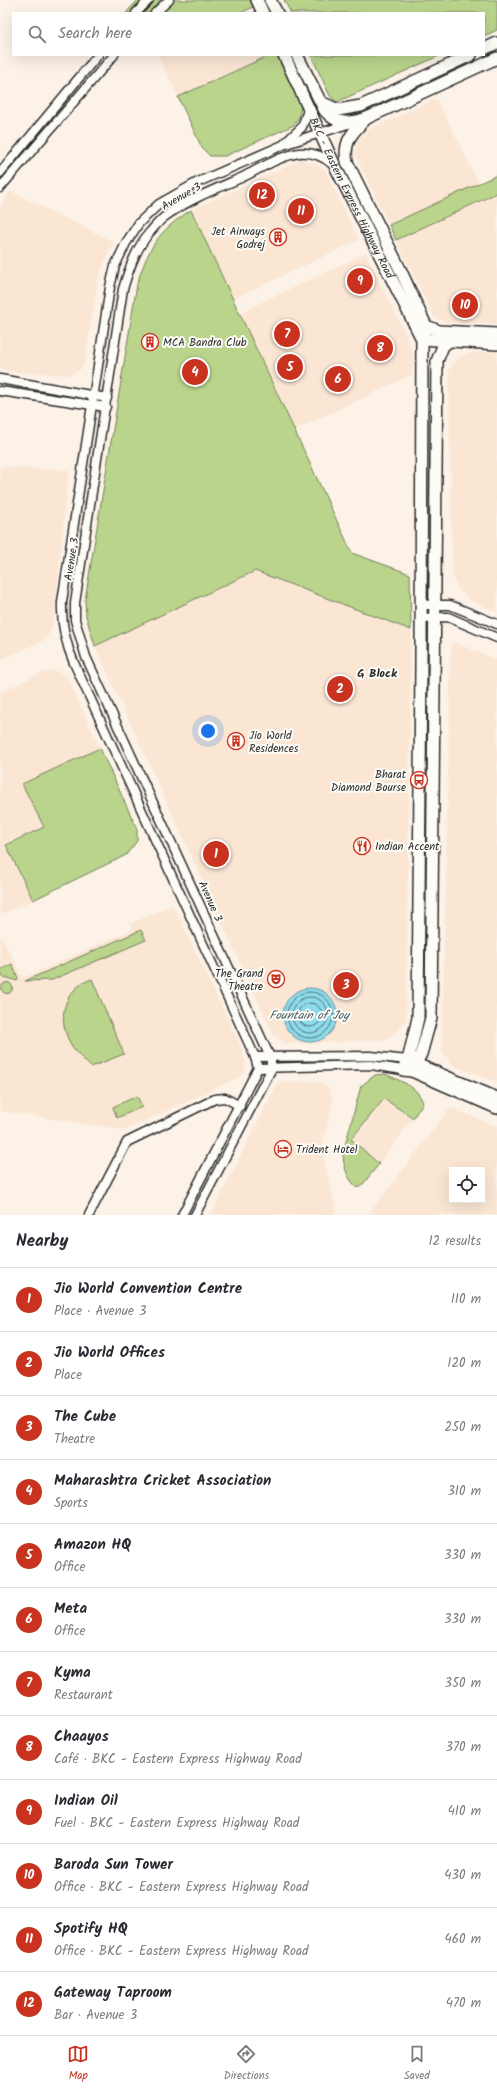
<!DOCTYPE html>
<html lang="en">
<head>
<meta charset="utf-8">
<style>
	:root { --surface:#fff; --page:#f2f2f3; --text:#2b2b33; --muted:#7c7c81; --line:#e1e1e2; --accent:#c8321e }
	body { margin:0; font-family:Kalam,sans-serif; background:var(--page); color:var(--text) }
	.controls { position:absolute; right:12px; bottom:12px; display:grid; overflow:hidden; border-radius:0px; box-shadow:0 4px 16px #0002 }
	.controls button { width:36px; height:36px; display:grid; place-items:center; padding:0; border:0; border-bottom:1px solid var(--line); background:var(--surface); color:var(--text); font:20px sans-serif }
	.you { position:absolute; left:208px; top:731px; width:14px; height:14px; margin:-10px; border:3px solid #fff; border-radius:50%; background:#1a73e8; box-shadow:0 0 0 6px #1a73e833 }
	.badge { display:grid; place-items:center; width:26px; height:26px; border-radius:50%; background:var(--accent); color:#fff; font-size:13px; font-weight:700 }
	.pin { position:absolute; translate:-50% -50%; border:2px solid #fff; box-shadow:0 1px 4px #0006 }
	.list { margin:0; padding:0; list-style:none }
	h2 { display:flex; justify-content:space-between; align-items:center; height:52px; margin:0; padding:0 16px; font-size:17px }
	h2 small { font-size:13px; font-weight:400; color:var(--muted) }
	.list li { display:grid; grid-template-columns:26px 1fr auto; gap:12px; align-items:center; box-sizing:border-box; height:64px; padding:0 16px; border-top:1px solid var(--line) }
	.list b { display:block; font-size:15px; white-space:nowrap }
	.list p { margin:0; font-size:13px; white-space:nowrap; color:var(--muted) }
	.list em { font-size:13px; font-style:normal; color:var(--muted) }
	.icon { flex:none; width:22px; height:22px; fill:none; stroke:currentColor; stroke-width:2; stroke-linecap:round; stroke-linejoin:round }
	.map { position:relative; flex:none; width:497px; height:1215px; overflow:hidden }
	.search { position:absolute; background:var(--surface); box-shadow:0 4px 16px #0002; left:12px; right:12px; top:12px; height:44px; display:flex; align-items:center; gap:10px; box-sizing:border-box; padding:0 14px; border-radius:0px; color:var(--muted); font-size:15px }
	.sheet { height:820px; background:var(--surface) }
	nav { display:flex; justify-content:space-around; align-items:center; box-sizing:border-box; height:56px; border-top:1px solid var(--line); background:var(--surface); font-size:11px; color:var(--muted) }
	nav a { display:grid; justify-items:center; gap:2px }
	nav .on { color:var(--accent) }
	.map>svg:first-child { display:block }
	.built { fill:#fbe6d4; fill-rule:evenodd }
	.green { fill:#bad48c; stroke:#72805c }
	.water { fill:#8ddbec; stroke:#66959f }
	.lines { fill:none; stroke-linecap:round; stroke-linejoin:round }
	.shore { stroke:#527178; stroke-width:1 }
	.minor-casing { stroke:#2b2b2b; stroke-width:11 }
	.major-casing { stroke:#2b2b2b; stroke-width:14 }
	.minor { stroke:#fdfcf7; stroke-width:8 }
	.major { stroke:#fdfcf7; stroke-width:11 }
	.labels { text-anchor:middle; stroke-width:4; stroke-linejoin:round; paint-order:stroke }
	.street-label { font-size:11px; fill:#2b2b2b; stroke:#fdfcf7 }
	.poi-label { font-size:11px; fill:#2b2b2b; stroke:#fdfcf7; text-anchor:start }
	.neighbourhood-label { font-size:12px; font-weight:bold; fill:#2b2b2b; stroke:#fdfcf7 }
	.water-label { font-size:12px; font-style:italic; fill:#486065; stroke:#fdfcf7 }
</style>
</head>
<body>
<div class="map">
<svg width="497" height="1215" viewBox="0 0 497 1215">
	<rect width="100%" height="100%" fill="#fcf2e7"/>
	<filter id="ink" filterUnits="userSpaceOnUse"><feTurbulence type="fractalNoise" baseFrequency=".025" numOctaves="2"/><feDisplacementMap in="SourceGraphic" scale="8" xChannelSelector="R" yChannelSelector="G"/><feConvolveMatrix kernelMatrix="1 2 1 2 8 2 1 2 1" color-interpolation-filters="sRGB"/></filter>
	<g filter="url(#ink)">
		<g class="built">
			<path d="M158,55H270L178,97Z"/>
			<path d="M437,99L479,184L389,225L355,154L358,139L368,130Z"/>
			<path d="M300,160L314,163L325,170L359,240L233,299L191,210Z"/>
			<path d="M10,191L114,242L102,267L97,286L85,360L80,370L70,375L4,371L0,367V207Z"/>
			<path d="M497,193V324L446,322L434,317L396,240Z"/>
			<path d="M366,253L411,346L414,357L412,375L294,430L239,313Z"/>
			<path d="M474,352H497V612L471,601L457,588L452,573L449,369L460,357Z"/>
			<path d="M0,467L69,470L53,624L48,635L44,640L0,660Z"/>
			<path d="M255,571L411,630L406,1021L397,1032L384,1040L286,1044L274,1036L95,646Z"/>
			<path d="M451,641L497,660V1082L452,1065L442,1050Z"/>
			<path d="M57,671L68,678L100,748L23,784L44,827L6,845L33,900L0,915V692L44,672Z"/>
			<path d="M173,905L241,1046L246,1064L245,1072L238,1078L125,1130L0,1111V938L2,937L23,978L132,930L130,924Z"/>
			<path d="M281,1081L320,1082L329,1088L333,1102L323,1142V1156L336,1209L334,1215H211L276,1086Z"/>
			<path d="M384,1098L413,1118L379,1164L351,1139Z"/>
			<path d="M450,1108L497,1126V1215H368ZM452,1170H482V1200H452Z"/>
		</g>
		<g class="green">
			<path d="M138,0H252L255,6L241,13H126Z"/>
			<path d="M284,0H497V30L484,36V13H291Z"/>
			<path d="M270,55H277L301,106L299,117L294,125L225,156H210L202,148L178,97Z"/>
			<path d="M311,55H441L337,102L330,96Z"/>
			<path d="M497,175V193L396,240L389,225Z"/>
			<path d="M191,210L352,553L410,574L411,630L255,571L95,646L86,616L85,600L137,284C149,247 157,232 191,210Z"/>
			<path d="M100,748L137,829V841L126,855L33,900L6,845L44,827L22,784Z"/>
			<path d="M141,930L146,940L52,980L25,981Z"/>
			<path d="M12,964L18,978L17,981L8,978L4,979L0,970Z"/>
			<path d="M92,979L124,1054L91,1067C84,1060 77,1054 72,1046C56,1021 62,989 92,979Z"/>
			<circle cx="7" cy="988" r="5.5"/>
			<path d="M385,1074C400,1081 418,1086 423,1103L413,1118L384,1099L351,1139L379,1164L363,1184L358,1188C347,1180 343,1165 343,1153L361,1086L375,1075Z"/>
			<path d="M137,1096L142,1107L117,1118L113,1107Z"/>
		</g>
		<circle class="water" cx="310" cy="1015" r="27"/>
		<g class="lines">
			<g class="shore">
				<circle cx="310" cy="1015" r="23"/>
				<circle cx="310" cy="1015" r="18"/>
				<circle cx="310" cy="1015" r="12"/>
			</g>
			<g class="minor-casing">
				<g id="minor">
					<path d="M136,13L149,0"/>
					<path d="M155,13L169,0"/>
					<path d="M351,123L283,145L196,183L159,204L139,223L126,243L115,266L110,287L62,602C61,624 65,642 74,663L255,1057L258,1068L371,1065L403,1070"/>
					<path d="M285,143L302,127L309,107"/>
					<path d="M0,173L98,55"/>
					<path d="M0,188L114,55"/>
					<path d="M0,379L107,398"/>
					<path d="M0,391L106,407"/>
					<path d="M421,605H450L497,624"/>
					<path d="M421,618L448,617L497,638"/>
					<path d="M255,1057L371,1056L407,1060"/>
					<path d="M89,1215L127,1142L215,1099L225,1098L240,1106"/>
					<path d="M182,1215L258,1068"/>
					<path d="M195,1215L272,1068L270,1057L86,657L75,620V603L123,289C129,269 136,248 150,232C155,226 161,219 167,215C190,199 218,188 243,177C261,168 280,156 299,153C312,152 323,156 332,164"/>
				</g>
			</g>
			<g class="major-casing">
				<g id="major">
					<path d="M257,0L263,13"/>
					<path d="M270,0L277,13"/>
					<path d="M484,49L497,43"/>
					<path id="s1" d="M284,55L336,168L422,339"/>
					<path d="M297,55L325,111C337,125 350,124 367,118L497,58"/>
					<path d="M321,102L338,110L361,106L471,55"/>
					<path d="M367,118C352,132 343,142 347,162L400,269L426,326L439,331L497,334"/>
					<path d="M426,326L422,339L421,664L418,1018L409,1056L403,1070L412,1071L497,1108"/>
					<path d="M422,339L497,344"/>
					<path d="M409,1061L497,1098"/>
					<path d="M412,1071L421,1054L431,1018L437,361L443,346L449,341"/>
				</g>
			</g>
			<use href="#minor" class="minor"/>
			<use href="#major" class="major"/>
		</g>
	</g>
	<defs>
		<g id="building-ring" transform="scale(0.9)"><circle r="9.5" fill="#fdfcf7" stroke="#c8321e" stroke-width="1.5"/><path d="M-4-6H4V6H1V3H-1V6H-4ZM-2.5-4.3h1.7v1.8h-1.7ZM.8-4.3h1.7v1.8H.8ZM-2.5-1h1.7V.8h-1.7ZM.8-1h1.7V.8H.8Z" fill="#c8321e"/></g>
		<g id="bus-ring" transform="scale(0.9)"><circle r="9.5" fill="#fdfcf7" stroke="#c8321e" stroke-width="1.5"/><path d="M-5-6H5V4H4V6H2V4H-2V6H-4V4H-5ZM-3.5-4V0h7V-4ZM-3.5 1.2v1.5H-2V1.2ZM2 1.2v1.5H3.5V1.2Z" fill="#c8321e"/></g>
		<g id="restaurant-ring" transform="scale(0.9)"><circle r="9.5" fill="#fdfcf7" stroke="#c8321e" stroke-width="1.5"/><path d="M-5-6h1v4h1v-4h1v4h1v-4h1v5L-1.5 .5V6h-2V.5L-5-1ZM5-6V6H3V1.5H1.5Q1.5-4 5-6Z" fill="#c8321e"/></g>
		<g id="theatre-ring" transform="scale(0.9)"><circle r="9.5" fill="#fdfcf7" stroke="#c8321e" stroke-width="1.5"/><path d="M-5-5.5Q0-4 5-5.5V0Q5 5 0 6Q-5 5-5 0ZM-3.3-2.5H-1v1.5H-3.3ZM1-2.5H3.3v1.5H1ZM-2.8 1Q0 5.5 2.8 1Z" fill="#c8321e"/></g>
		<g id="hotel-ring" transform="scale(0.9)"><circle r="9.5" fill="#fdfcf7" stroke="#c8321e" stroke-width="1.5"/><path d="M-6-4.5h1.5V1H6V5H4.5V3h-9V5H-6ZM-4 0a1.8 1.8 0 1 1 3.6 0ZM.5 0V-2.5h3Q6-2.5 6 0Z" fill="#c8321e"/></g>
	</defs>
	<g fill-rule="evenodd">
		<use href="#building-ring" x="278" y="237"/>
		<use href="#building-ring" x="150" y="342"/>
		<use href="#building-ring" x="236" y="741"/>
		<use href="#bus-ring" x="419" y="780"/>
		<use href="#restaurant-ring" x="362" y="846"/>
		<use href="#theatre-ring" x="276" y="979"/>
		<use href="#hotel-ring" x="283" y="1149"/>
	</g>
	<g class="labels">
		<g class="street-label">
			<text transform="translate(181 196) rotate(-30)" y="4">Avenue 3</text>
			<text dy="4" stroke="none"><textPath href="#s1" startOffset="158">BKC - Eastern Express Highway Road</textPath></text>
			<text transform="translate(71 559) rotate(-81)" y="4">Avenue 3</text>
			<text transform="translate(211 901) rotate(66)" y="4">Avenue 3</text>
		</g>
		<g class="poi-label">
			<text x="265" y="235" text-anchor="end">Jet Airways<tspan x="265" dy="13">Godrej</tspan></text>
			<text x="163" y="346">MCA Bandra Club</text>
			<text x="249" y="739">Jio World<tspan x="249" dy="13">Residences</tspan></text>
			<text x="406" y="778" text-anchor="end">Bharat<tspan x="406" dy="13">Diamond Bourse</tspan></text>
			<text x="375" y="850">Indian Accent</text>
			<text x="263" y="977" text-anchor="end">The Grand<tspan x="263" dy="13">Theatre</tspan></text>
			<text x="296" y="1153">Trident Hotel</text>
		</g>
		<g class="neighbourhood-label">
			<text x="377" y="677">G Block</text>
		</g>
		<g class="water-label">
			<text x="309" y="1019">Fountain of Joy</text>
		</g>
	</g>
</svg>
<div class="controls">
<button><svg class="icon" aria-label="locate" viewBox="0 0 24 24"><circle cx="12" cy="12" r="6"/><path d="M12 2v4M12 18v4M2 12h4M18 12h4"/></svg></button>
</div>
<div class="you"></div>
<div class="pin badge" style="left:216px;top:854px">1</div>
<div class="pin badge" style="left:340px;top:689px">2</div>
<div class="pin badge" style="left:346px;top:985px">3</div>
<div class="pin badge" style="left:195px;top:372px">4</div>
<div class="pin badge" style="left:290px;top:367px">5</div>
<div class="pin badge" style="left:338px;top:379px">6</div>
<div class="pin badge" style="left:287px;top:334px">7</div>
<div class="pin badge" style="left:380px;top:348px">8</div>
<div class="pin badge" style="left:360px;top:281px">9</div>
<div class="pin badge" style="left:465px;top:305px">10</div>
<div class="pin badge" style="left:301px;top:211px">11</div>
<div class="pin badge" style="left:262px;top:195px">12</div>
<div class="search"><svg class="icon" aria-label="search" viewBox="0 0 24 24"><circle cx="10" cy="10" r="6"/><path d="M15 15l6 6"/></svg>Search here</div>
</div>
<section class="sheet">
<h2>Nearby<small>12 results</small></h2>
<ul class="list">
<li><span class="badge">1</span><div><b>Jio World Convention Centre</b><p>Place · Avenue 3</p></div><em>110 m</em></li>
<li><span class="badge">2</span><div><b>Jio World Offices</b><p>Place</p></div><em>120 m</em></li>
<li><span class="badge">3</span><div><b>The Cube</b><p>Theatre</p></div><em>250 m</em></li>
<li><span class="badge">4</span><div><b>Maharashtra Cricket Association</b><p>Sports</p></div><em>310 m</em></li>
<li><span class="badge">5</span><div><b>Amazon HQ</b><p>Office</p></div><em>330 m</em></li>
<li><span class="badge">6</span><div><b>Meta</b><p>Office</p></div><em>330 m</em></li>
<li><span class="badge">7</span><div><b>Kyma</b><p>Restaurant</p></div><em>350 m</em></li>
<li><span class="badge">8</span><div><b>Chaayos</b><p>Café · BKC - Eastern Express Highway Road</p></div><em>370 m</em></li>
<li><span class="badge">9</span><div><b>Indian Oil</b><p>Fuel · BKC - Eastern Express Highway Road</p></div><em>410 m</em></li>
<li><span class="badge">10</span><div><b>Baroda Sun Tower</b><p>Office · BKC - Eastern Express Highway Road</p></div><em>430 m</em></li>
<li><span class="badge">11</span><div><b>Spotify HQ</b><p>Office · BKC - Eastern Express Highway Road</p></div><em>460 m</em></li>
<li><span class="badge">12</span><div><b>Gateway Taproom</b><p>Bar · Avenue 3</p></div><em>470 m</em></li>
</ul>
</section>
<nav>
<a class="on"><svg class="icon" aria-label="map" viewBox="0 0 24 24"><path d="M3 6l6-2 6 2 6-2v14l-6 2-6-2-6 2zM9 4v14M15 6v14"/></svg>Map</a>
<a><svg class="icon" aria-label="directions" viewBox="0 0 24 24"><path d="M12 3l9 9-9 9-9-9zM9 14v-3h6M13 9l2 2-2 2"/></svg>Directions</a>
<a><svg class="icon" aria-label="saved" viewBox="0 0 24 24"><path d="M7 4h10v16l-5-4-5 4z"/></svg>Saved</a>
</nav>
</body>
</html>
